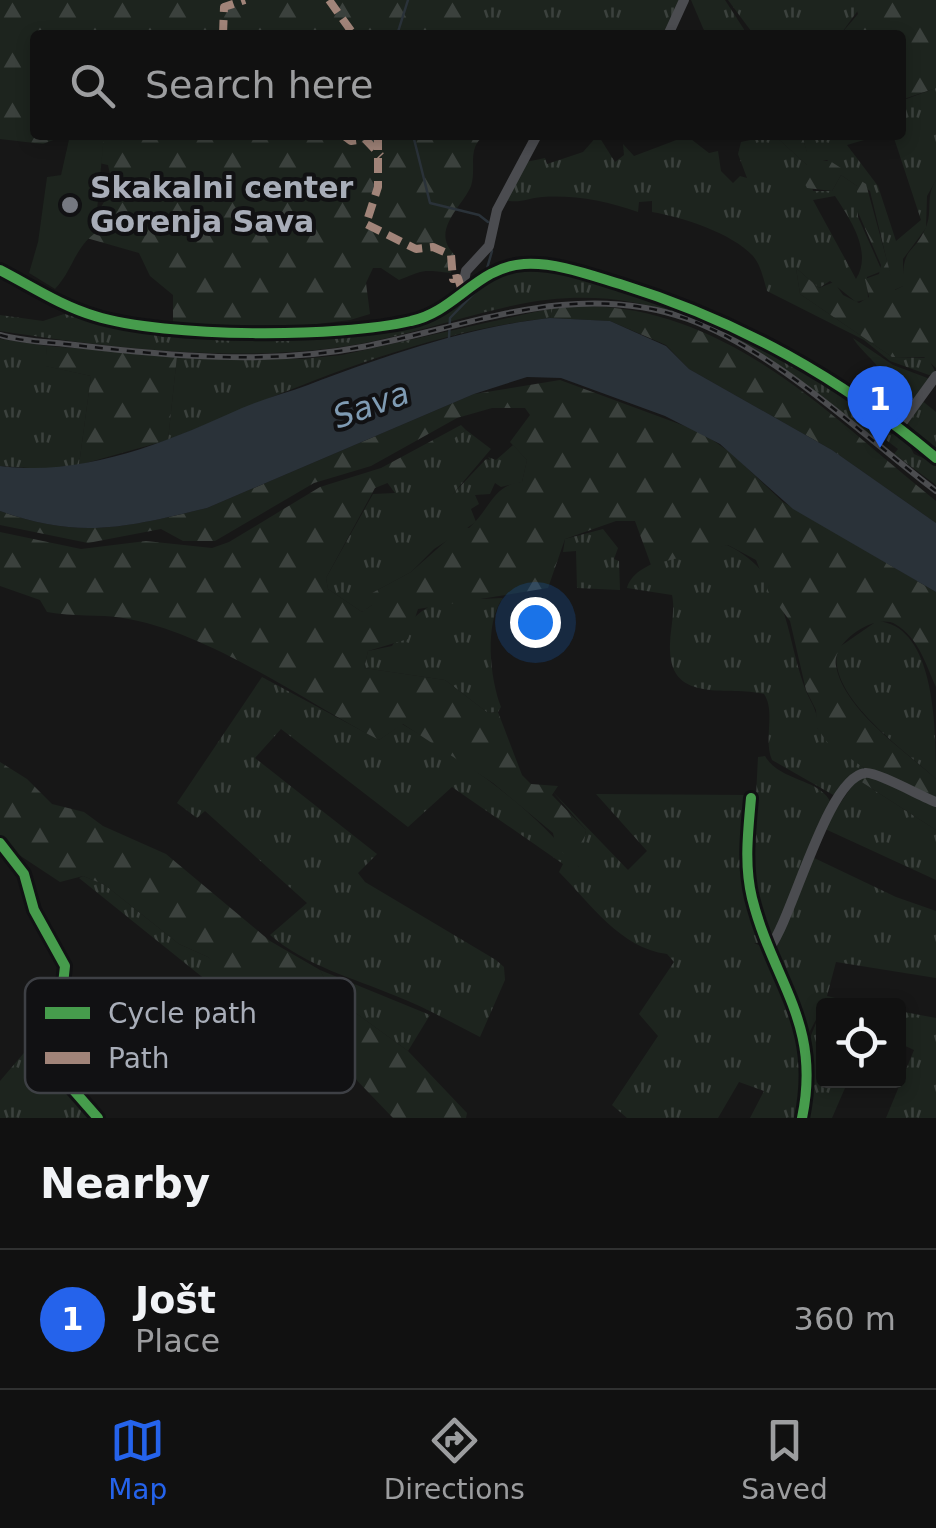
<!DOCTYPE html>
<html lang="en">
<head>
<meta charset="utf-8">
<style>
	:root { --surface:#111; --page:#1e1f1f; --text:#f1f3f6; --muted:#9c9d9f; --line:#303131; --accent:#2563eb }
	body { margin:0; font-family:"DejaVu Sans",sans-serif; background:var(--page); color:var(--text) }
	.controls { position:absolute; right:30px; bottom:30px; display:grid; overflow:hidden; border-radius:10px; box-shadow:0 5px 15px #0003 }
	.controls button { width:90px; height:90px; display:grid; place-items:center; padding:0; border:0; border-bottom:2px solid var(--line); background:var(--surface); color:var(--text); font:50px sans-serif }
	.you { position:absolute; left:535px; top:622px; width:35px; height:35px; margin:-25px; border:8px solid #fff; border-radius:50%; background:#1a73e8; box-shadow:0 0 0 15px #1a73e833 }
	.badge { display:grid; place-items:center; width:65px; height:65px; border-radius:50%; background:var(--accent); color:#fff; font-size:32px; font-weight:700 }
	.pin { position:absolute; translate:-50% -82px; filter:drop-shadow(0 2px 5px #0008) }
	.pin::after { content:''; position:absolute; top:52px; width:35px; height:30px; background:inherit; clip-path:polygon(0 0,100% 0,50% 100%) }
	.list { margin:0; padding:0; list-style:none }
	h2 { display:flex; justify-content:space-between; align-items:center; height:130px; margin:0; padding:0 40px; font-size:42px }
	h2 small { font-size:32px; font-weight:400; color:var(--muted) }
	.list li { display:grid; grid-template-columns:65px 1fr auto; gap:30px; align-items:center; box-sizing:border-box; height:140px; padding:0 40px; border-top:2px solid var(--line) }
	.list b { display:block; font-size:38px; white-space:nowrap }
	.list p { margin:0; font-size:32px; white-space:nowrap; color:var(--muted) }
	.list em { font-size:32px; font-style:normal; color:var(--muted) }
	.icon { flex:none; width:55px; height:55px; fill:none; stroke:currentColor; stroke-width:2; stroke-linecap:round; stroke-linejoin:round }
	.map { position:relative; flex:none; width:936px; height:1118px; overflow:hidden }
	.search { position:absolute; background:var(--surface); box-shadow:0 5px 15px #0003; left:30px; right:30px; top:30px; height:110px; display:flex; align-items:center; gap:25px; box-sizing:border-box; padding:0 35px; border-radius:10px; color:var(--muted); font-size:38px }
	.sheet { height:270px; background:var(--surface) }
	nav { display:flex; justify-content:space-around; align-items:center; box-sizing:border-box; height:140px; border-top:2px solid var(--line); background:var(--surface); font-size:28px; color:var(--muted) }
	nav a { display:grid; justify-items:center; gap:5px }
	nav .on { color:var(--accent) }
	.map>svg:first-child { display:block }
	.grass { fill:url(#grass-tufts); fill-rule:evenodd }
	.forest { fill:url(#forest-firs) }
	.garden { fill:#1d241e }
	.water { fill:#2a3239 }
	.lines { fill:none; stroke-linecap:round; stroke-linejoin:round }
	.stream { stroke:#2a3239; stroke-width:2.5 }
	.minor { stroke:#4b4c50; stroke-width:10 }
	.rail-casing { stroke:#4b4c4f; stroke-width:6 }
	.rail { stroke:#111113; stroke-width:2.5; stroke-dasharray:8; stroke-linecap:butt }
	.quiet { stroke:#a18479; stroke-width:8; stroke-dasharray:15 8; stroke-linecap:butt }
	.cycleway-casing { stroke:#111113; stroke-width:16 }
	.cycleway { stroke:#469c4c; stroke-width:10 }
	.poi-dot { fill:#757880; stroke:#111113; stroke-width:4 }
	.labels { text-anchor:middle; stroke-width:8; stroke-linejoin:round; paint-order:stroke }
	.poi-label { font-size:30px; font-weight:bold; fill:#a8adb8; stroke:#111113; text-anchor:start }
	.water-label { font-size:32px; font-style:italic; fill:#7f9bb3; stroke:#111113 }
	.key { fill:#111113; stroke:#3e4045; stroke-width:2.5 }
	.key-label { font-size:28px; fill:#a8adb8 }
</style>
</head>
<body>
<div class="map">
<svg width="936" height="1118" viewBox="0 0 936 1118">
	<defs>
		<pattern id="grass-tufts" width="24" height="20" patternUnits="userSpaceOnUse" patternTransform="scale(2.5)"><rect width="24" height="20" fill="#1d241e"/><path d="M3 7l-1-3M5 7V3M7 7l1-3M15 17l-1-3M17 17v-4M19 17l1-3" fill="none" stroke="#3b413d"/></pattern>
		<pattern id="forest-firs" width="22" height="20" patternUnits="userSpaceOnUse" patternTransform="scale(2.5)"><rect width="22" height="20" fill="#1d241e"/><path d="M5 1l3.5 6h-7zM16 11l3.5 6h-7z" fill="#3b413d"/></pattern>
	</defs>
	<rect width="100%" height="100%" fill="#171717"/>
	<g class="grass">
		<path d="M464,0H681L665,35H464Z"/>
		<path d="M691,0H725L745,31L741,35H706Z"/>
		<path d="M728,0H854L859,9L840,35H754Z"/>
		<path d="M936,88V180L927,196L926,228L903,259V286L894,290L870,191L827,160L818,162L807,153L802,135H881L847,145L878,186L896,241L921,220L893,135H901V101Z"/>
		<path d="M598,135L615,162L624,155L623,144L634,156L687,136L709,153L718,151L721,171L733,183L740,176L747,178L738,154L741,142L774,135L807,165L813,191H832L841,175L857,186L858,217L882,271L867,277L868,299L856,302L830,281L819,288L796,268L800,294L892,357L928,358L936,373L929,375L890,361L864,340L767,291C764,281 761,265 753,256C732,233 682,217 652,212V201L639,202L638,212C606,201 576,195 542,197C527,198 520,204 505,200L526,162L545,158L547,164L583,152ZM835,196C850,219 873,252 856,279L813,200Z"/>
		<path d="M521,269C611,268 837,362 891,434H903L914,454L936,464V485L894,454L898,449L878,434L873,438C758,350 666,272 511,306C449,320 388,342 326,349C220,361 105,347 0,331V315L43,321L64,314L163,337L385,330L426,322L488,279Z"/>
		<path d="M553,308L550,318C417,332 290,390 168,440L177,356L302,359L342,355Z"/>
		<path d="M853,338L893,365L930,379L900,418L884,400L876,402C897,370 866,360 853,338Z"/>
		<path d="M0,339L47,346L46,366L91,376L79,465L45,469L0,466Z"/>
		<path d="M920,399L936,412V453L906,422Z"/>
		<path d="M466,430L491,449L452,495L486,459L490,460L488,457L496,460L513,445L527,460L522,482L501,487L495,483L490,494L475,495L479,504L471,509L476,522L434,549L411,572L372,593V605L362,612L328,589L326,578L373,494L395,493L386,481Z"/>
		<path d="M603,529L618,548L614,559L619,561L620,590L577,588L576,551L563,552L565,539Z"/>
		<path d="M727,545C791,576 784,634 806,691C812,705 819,712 817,728L865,769L835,796L772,760C763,739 776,712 764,694C730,685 671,705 670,650C669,632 676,613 672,595L627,588C636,557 699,552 727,545Z"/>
		<path d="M503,598C484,622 490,679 501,707L498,712L488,713L445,680L364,668L368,651L392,646C430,591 440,602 503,598Z"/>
		<path d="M877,621C936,625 936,731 936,779C906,751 824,695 838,648Z"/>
		<path d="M262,677L379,740L402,724C468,763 533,807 579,867L586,830L553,792L628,870L647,851L596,794L748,795L746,833L762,943H754L765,948C794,1015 811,1043 797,1118H750L764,1091L739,1082L718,1118H627L612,1105L658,1036L639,1014L674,962L667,954C620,948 591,904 559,872L563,864L452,787L408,827L281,729L255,758L377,854L358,873L365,882L496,960L504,967L505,980L480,1037C452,1023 425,1007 396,996C353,978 306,966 270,935L307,903L205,811L197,818L177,803Z"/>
		<path d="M765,756C780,782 820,778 831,803L777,932L770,939L752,874L758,757Z"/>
		<path d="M857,779L936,830V880L823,828Z"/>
		<path d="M810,856L896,897L936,911V978L836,962L827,996L865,1005L824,1006V1080L848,1081L832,1118H805L812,1083L810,1038L822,1008L808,1035L775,950Z"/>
		<path d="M83,876L105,885L179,944L208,957L294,1032L311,1034L350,1063L345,1068L310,1042L298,1054L79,878Z"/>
		<path d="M320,970L430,1015L408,1051L335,998Z"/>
		<path d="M899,1011L936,1018V1118H886L914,1050L899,1043Z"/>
		<path d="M29,1047L80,1099L78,1102L95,1118H0V1081Z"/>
	</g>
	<g class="forest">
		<path d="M0,0H464V35H35V135H66L43,144L0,139Z"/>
		<path d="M854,0H936V88L901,100V35H840L858,14Z"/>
		<path d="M92,135H485C466,148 477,167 471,186C463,206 429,231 455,255L451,273C422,270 426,269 399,280L381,268H373L366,283L370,314L350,320L309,325L173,326V295L150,276L139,253L83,237L113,187L108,165L99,163Z"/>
		<path d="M774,135H802L807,152L818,161H830L866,184L895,290L903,286C902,244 913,257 926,227C933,211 925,197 936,180V368L924,357H892L800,294L796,268L819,288L834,282L843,295L859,303L869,297L865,279L879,274L881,265L857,210V186L841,175L832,191L807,188L800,175L807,165Z"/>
		<path d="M586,306C730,308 831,417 936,501V523L832,450L689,369L666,345L610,321L550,318L553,308Z"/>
		<path d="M47,346L177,356L168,440L79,465L91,376L45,366Z"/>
		<path d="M560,380L701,432L731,453L783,502L936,592V687C925,663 919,638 895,624C875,613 831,642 836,666C844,710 904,750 936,779V830L857,779L867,770L828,743L817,728L816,710L806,690L790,621L769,593L756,560L728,545L651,565L635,521H616L565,539L548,588L418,609L408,639L368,651L364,668L445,680L488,713L498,712L522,775L531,784L558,786L552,795L586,830L580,868L556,847L553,833L493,783L403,724L379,740C302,700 209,632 123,618C99,614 74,617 47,612L40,600L0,586V532L81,549L146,541L212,548L229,542L320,487L381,468L461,425L466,430L395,480L375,488L326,578L328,589L362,612L372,605V593L411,572L463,526L469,528C489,511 493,484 522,482L527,460L510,442L530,415L525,408H492L457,418L371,466L314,483L215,541H183L161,529L88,543L0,525V511C81,540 127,527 207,508L474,394Z"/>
		<path d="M0,762L27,779L52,804L84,812L103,826L166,854L270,941L320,970L335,998L408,1051L467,1113L466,1118H393L345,1068L350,1063L342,1057V1050L333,1051L311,1034L294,1033L234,986L208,957L179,944L105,885L83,876L60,882L7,847L0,840Z"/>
	</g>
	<path class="garden" d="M70,135H104L95,233C74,249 73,270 55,289L29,273L38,242L47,177L61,175Z"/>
	<path class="water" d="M550,318L610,321L666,346L689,369L832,450L936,523V592L793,509L720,444L665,416L561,378L527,377L474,394L207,508C127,527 81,540 0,511V466C84,477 167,442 242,408C263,399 286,393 308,385C385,356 467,327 550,318Z"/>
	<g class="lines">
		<g class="stream">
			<path d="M397,35L408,0"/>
			<path d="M413,135L430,203L479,215L488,222"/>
			<path d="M486,272L492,251"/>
			<path d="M449,338L450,318L482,285"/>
		</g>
		<g class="minor">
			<path d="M668,35L684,0"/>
			<path d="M0,270C31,286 61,306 95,316C166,338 339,338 411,321C455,312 477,267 524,264C556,262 590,275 620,284C739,321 841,378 936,458"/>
			<path d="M462,291L466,271L489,246L497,210L537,135"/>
			<path d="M899,427L936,376"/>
			<path d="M751,798C748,832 744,865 752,898C773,982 822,1023 802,1118"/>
			<path d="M0,843L24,874L34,910L65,966L63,984L35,1027L33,1044L98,1118"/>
			<path d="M770,947C793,917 827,778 865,773C876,771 922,797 936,802"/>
		</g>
		<g class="rail-casing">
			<path id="rail" d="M0,335C24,342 50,342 75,345C168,356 269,365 362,347C471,326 576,279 688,319C777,352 861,434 936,491"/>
		</g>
		<use href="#rail" class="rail"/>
		<g class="quiet">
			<path d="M329,0L354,35"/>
			<path d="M223,35L224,7L245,0"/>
			<path d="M343,135L351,141L365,139L381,156"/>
			<path d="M378,135V187L366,224L416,249L433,247L451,255L453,279L458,278L462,291"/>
		</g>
		<g class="cycleway-casing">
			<g id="cycleway">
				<path d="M0,270C31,286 61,306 95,316C166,338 339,338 411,321C455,312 477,267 524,264C556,262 590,275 620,284C739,321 841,378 936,458"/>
				<path d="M751,798C748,832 744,865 752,898C773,982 822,1023 802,1118"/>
				<path d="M0,843L24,874L34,910L65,966L63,984L35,1027L33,1044L98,1118"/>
			</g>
		</g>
		<use href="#cycleway" class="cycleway"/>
	</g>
	<circle class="poi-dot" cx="70" cy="205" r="10"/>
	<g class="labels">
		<g class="poi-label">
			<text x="90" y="198">Skakalni center<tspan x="90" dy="34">Gorenja Sava</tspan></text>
		</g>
		<g class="water-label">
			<text transform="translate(371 405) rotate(-20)" y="11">Sava</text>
		</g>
	</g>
	<rect x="25" y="978" width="330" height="115" rx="15" class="key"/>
	<rect x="45" y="1007" width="45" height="12" fill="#469c4c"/>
	<rect x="45" y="1052" width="45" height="12" fill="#a18479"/>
	<g class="key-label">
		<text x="108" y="1023">Cycle path</text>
		<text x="108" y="1068">Path</text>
	</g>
</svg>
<div class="controls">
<button><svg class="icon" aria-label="locate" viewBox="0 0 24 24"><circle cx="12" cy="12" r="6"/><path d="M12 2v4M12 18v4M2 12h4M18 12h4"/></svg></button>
</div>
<div class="you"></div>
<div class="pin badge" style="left:880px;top:448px">1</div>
<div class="search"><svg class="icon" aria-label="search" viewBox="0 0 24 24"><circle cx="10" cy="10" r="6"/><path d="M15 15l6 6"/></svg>Search here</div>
</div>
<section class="sheet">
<h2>Nearby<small></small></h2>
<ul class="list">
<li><span class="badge">1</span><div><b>Jošt</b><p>Place</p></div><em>360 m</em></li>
</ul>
</section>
<nav>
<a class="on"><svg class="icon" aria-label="map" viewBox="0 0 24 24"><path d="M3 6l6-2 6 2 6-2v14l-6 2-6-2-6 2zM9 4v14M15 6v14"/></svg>Map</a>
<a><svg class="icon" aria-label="directions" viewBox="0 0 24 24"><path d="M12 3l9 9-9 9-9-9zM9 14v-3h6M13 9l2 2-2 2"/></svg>Directions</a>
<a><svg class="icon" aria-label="saved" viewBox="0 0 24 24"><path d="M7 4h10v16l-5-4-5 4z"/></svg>Saved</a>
</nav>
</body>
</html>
